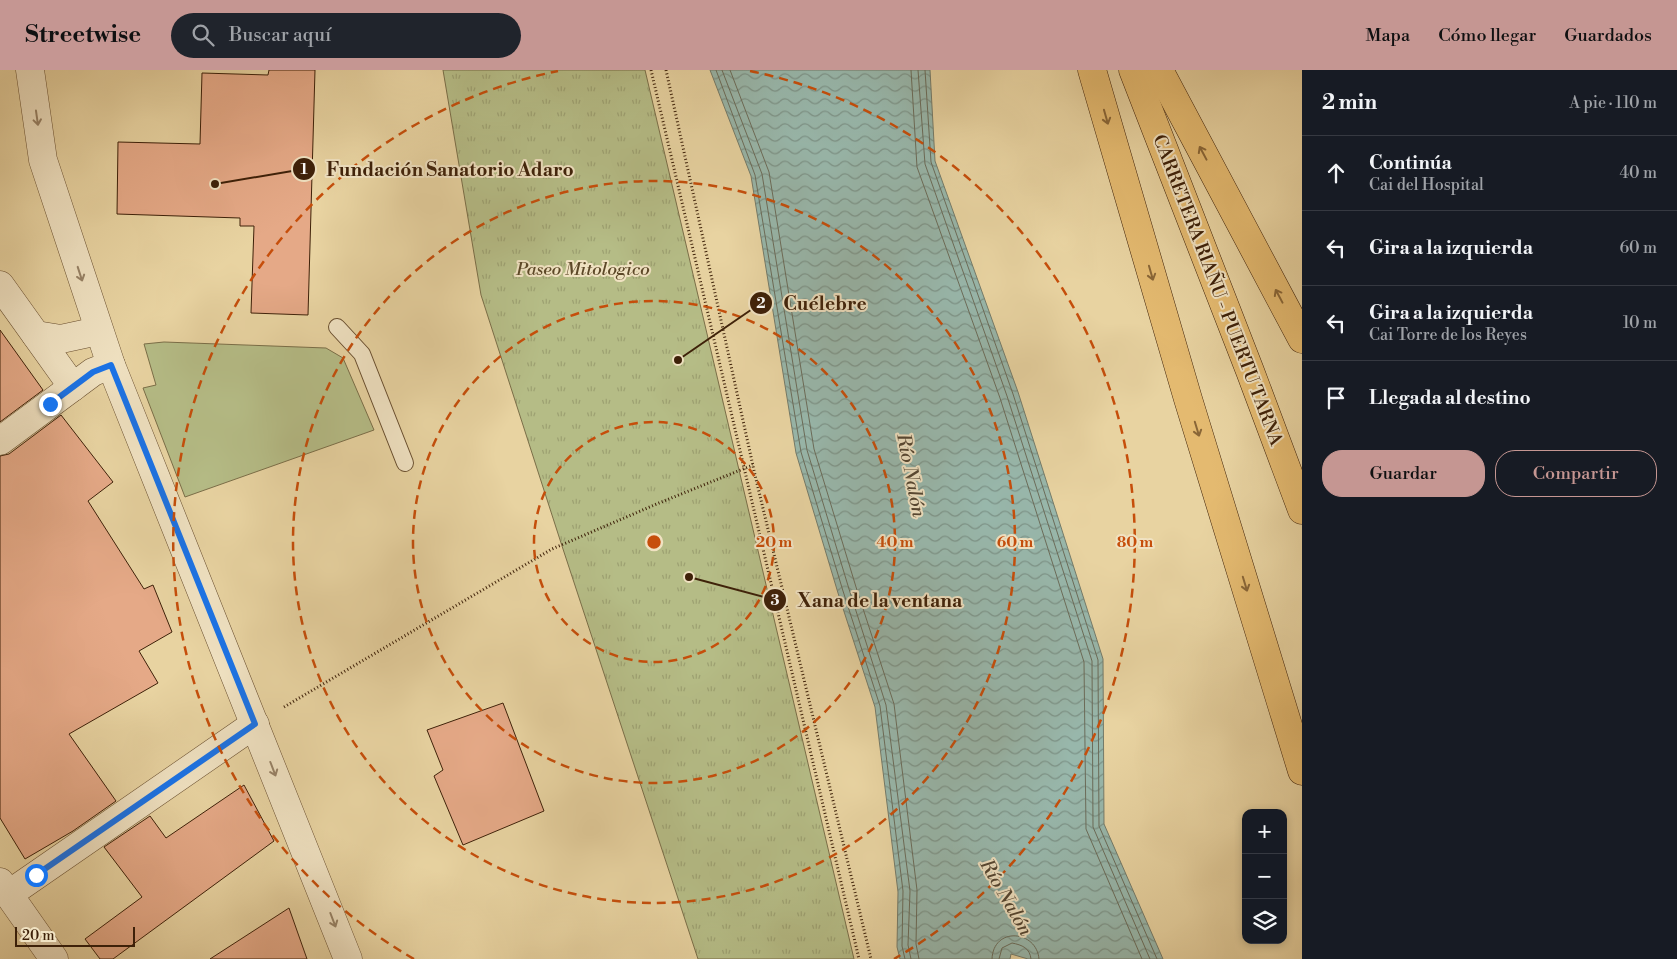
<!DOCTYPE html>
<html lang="es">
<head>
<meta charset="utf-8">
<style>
	:root { --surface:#171b24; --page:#20242c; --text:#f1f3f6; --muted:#9ea1a6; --line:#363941; --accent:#c59692 }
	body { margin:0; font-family:"Libre Bodoni",serif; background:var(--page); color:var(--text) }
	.controls { position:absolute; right:15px; bottom:15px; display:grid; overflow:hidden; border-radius:10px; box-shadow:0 2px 8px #0003 }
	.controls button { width:45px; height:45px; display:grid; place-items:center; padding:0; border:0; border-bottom:1px solid var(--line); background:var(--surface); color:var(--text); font:25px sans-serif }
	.scale { position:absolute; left:15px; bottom:12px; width:120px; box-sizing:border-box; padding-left:5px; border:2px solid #3e2109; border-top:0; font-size:14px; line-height:18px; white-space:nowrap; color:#3e2109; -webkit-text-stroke:4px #f0e2c2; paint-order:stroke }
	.stop { position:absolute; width:15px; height:15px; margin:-11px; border:4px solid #1a73e8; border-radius:50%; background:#fff }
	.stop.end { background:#1a73e8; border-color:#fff; box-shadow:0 1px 5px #0008 }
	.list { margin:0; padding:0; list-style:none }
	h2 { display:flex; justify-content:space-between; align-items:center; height:65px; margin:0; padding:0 20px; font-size:21px }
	h2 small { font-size:16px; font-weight:400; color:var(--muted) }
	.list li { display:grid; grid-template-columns:32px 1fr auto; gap:15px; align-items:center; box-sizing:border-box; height:75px; padding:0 20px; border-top:1px solid var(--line) }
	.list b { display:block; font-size:19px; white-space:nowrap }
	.list p { margin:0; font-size:16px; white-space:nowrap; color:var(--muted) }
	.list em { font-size:16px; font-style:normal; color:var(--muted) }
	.actions { display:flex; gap:10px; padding:15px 20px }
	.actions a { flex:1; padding:11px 0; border:1px solid var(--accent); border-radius:20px; text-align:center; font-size:18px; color:var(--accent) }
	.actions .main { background:var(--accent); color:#111 }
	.icon { flex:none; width:28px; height:28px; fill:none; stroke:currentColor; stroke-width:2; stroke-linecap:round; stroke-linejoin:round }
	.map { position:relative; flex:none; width:1302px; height:889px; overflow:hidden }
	header { display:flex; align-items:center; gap:30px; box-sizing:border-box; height:70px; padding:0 25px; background:var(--accent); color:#111 }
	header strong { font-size:24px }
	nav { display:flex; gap:28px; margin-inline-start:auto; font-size:18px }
	.search { width:350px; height:45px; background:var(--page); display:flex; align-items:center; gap:12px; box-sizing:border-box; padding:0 18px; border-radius:28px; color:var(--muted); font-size:19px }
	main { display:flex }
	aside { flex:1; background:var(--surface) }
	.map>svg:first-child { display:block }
	.grass { fill:#b5bc86; stroke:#7a6e48 }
	.park { fill:url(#park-tufts); stroke:#7a6e48 }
	.water { fill:url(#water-waves); stroke:#747b6a }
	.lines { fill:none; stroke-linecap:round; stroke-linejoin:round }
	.shore { stroke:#6b6c5a; stroke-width:1 }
	.building { fill:#e5a987; stroke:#3e2109 }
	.service-casing { stroke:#684e2f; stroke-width:18 }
	.minor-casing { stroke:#684e2f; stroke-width:29 }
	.tertiary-casing { stroke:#684e2f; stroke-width:29 }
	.primary-casing { stroke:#3e2109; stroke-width:29 }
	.path { stroke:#3e2109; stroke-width:3; stroke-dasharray:1 2.5; stroke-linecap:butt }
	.service { stroke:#f0e2c2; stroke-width:16 }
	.minor { stroke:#f0e2c2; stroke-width:28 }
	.tertiary { stroke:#f0e2c2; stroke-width:28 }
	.primary { stroke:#e4ba70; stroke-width:28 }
	.oneway { stroke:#896637 }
	.oneway2 { stroke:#978266 }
	.route { stroke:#1a73e8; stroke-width:6 }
	.ring { fill:none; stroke:#c64e0b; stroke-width:2.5; stroke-dasharray:9 6 }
	.labels { text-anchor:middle; stroke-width:4; stroke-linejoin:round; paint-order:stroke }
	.park-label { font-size:18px; font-style:italic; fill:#5c4828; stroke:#f0e2c2 }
	.street-label { font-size:18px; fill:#3e2109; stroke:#f0e2c2 }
	.water-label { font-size:19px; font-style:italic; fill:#544632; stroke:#f0e2c2 }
	.centre { fill:#c64e0b; stroke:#f0e2c2; stroke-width:2.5 }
	.ring-label { font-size:15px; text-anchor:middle; font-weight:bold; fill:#c64e0b; stroke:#f0e2c2; stroke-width:4; stroke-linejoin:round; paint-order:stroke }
	.leader { fill:none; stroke:#3e2109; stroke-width:2 }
	.callout-dot { fill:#3e2109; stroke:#f0e2c2; stroke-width:2 }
	.mark-label { font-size:15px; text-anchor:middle; font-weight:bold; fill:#fff }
	.callout-label { font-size:19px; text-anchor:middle; font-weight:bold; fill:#3e2109; stroke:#f0e2c2; stroke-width:4; stroke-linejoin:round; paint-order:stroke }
</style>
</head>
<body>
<header>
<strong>Streetwise</strong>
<div class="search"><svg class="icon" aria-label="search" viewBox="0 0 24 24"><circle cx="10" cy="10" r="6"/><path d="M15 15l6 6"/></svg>Buscar aquí</div>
<nav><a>Mapa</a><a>Cómo llegar</a><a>Guardados</a></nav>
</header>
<main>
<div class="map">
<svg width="1302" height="889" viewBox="0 0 1302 889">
	<defs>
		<pattern id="park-tufts" width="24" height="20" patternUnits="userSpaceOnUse" patternTransform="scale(1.25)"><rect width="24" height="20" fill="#b5bc86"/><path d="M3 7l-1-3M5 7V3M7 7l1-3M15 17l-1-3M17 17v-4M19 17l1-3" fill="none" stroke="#9da172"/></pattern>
		<pattern id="water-waves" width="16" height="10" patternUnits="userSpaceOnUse" patternTransform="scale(1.25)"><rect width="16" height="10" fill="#98b7ab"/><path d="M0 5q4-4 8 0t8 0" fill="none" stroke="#7d9489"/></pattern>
	</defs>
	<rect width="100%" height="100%" fill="#e8d3a1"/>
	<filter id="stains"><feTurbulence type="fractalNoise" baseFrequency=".004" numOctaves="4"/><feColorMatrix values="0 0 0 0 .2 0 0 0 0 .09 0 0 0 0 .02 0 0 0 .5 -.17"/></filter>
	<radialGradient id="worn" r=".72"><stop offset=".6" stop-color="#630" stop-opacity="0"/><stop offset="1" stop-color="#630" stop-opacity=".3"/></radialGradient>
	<path class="grass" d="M164,272L326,278L343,288L374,360L185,427L143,318L156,315L144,274Z"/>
	<path class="park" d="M443,0H645L854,889H698L562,476L481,225Z"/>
	<path class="water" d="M710,0H930L935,91L1018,322L1103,589L1104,754L1163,889H1028L1011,884L1010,889H900L897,877L898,822L875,637L838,523L796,383L751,106Z"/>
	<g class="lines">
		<g class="shore">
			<path d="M716,0L755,105L801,382L843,521L880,636L903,821L902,876L905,889"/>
			<path d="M722,0L762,104L807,380L849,519L886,635L910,821L908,875L911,889"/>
			<path d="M730,0L769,102L814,379L856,517L894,634L917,820L916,874L919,889"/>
			<path d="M911,0L917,97L1000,328L1084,592L1086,759L1142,889"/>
			<path d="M918,0L925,94L1007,326L1092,591L1093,757L1150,889"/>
			<path d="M925,0L931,92L1013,324L1098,590L1099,756L1157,889"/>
			<path d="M992,889C993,856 1037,860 1039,889"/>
			<path d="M999,889L1002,878L1012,873C1022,875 1030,878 1031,889"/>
		</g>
	</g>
	<g class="building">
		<path d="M269,0H315L308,245L251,243L254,156H240V148L117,144L118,72L200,74L202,3L268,5Z"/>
		<path d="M0,260L43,320L0,352Z"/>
		<path d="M61,345L113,412L88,431L144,519L153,515L172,562L139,581L158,613L69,664L116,731L73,761L25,789L0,748V386L9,384Z"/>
		<path d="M503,633L544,741L463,775L434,706L443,700L427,660Z"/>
		<path d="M244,715L274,771L113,889H100L85,869L142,827L104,777L150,746L166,768Z"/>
		<path d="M289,838L307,889H210Z"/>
	</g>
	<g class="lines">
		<g class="service-casing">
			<path id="service" d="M337,257L362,284L405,393"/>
		</g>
		<g class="minor-casing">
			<g id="minor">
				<path d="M30,0L43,90L111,295L348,889"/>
				<path d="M0,215L73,317"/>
				<path d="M36,265L61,269L98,261"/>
				<path d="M0,371L93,302L111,295"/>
				<path d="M9,824L255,654"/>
			</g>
		</g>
		<g class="tertiary-casing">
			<path id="tertiary" d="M0,812L54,889"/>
		</g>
		<g class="primary-casing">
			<g id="primary">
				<path d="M1092,0L1188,329L1302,701"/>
				<path d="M1133,0L1250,301L1302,440"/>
				<path d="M1159,0L1302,269"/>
			</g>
		</g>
		<g class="path">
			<path d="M651,0L859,889"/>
			<path d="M666,0L755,405L871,889"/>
			<path d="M284,637L552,479L659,433L753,395"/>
		</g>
		<use href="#service" class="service"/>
		<use href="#minor" class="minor"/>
		<use href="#tertiary" class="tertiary"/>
		<use href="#primary" class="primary"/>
	</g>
	<defs><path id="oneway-shaft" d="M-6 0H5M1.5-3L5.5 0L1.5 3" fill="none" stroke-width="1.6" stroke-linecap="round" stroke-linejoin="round" transform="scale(1.25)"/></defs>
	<g class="oneway">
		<use href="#oneway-shaft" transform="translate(1106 47) rotate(74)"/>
		<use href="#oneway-shaft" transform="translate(1203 83) rotate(-118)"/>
		<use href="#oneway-shaft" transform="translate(1151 203) rotate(74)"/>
		<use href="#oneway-shaft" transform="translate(1279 226) rotate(-118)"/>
		<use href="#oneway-shaft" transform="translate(1197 359) rotate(73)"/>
		<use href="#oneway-shaft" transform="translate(1245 514) rotate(73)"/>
	</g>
	<g class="oneway2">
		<use href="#oneway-shaft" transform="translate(37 48) rotate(82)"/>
		<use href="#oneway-shaft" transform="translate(80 204) rotate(72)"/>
		<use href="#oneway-shaft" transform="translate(273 699) rotate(69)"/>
		<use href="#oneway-shaft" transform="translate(333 850) rotate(69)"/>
	</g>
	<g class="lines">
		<path class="route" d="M36,805L255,654L111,295L93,302L50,334"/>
	</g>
	<g class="ring">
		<circle cx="654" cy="472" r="120"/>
		<circle cx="654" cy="472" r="241"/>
		<circle cx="654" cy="472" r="361"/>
		<path d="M414 889A481 481 0 0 1 558 1M750 1A481 481 0 0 1 894 889"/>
	</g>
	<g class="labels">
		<g class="park-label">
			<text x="583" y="205">Paseo Mitologico</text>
		</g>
		<g class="street-label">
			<text transform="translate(1218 220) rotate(69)" y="6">CARRETERA RIAÑU - PUERTU TARNA</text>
		</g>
		<g class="water-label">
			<text transform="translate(912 405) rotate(79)" y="7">Río Nalón</text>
			<text transform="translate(1007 827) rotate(60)" y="7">Río Nalón</text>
		</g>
	</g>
	<circle cx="654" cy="472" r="8" class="centre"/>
	<g class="ring-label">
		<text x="774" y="477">20 m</text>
		<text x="895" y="477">40 m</text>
		<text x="1015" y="477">60 m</text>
		<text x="1135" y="477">80 m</text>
	</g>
	<path class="leader" d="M215 114L304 99M678 290L761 233M689 507L775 530"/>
	<g class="callout-dot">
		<circle cx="215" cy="114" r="5"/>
		<circle cx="678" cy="290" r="5"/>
		<circle cx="689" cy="507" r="5"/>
		<circle cx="304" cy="99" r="12"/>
		<circle cx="761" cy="233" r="12"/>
		<circle cx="775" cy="530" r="12"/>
	</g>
	<g class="mark-label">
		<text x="304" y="104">1</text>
		<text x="761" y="238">2</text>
		<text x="775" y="535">3</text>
	</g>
	<g class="callout-label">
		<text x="450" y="106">Fundación Sanatorio Adaro</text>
		<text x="825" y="240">Cuélebre</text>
		<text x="880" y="537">Xana de la ventana</text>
	</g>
	<rect width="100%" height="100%" filter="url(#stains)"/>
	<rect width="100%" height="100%" fill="url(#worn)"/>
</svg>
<div class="controls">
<button>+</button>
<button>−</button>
<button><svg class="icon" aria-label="layers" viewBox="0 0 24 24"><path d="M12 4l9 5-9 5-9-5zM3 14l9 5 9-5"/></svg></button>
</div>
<div class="scale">20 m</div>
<div class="stop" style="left:36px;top:805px"></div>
<div class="stop end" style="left:50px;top:334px"></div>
</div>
<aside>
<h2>2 min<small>A pie · 110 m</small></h2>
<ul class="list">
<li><svg class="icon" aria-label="ahead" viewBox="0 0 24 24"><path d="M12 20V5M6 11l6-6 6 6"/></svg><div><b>Continúa</b><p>Cai del Hospital</p></div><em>40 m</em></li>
<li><svg class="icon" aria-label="left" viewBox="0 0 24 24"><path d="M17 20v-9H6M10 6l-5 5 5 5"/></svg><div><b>Gira a la izquierda</b></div><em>60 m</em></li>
<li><svg class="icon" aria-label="left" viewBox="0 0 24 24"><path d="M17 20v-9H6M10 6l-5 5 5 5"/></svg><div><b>Gira a la izquierda</b><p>Cai Torre de los Reyes</p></div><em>10 m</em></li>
<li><svg class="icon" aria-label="arrive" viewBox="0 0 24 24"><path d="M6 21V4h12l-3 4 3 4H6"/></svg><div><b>Llegada al destino</b></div></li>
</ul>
<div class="actions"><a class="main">Guardar</a><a>Compartir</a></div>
</aside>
</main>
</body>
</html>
